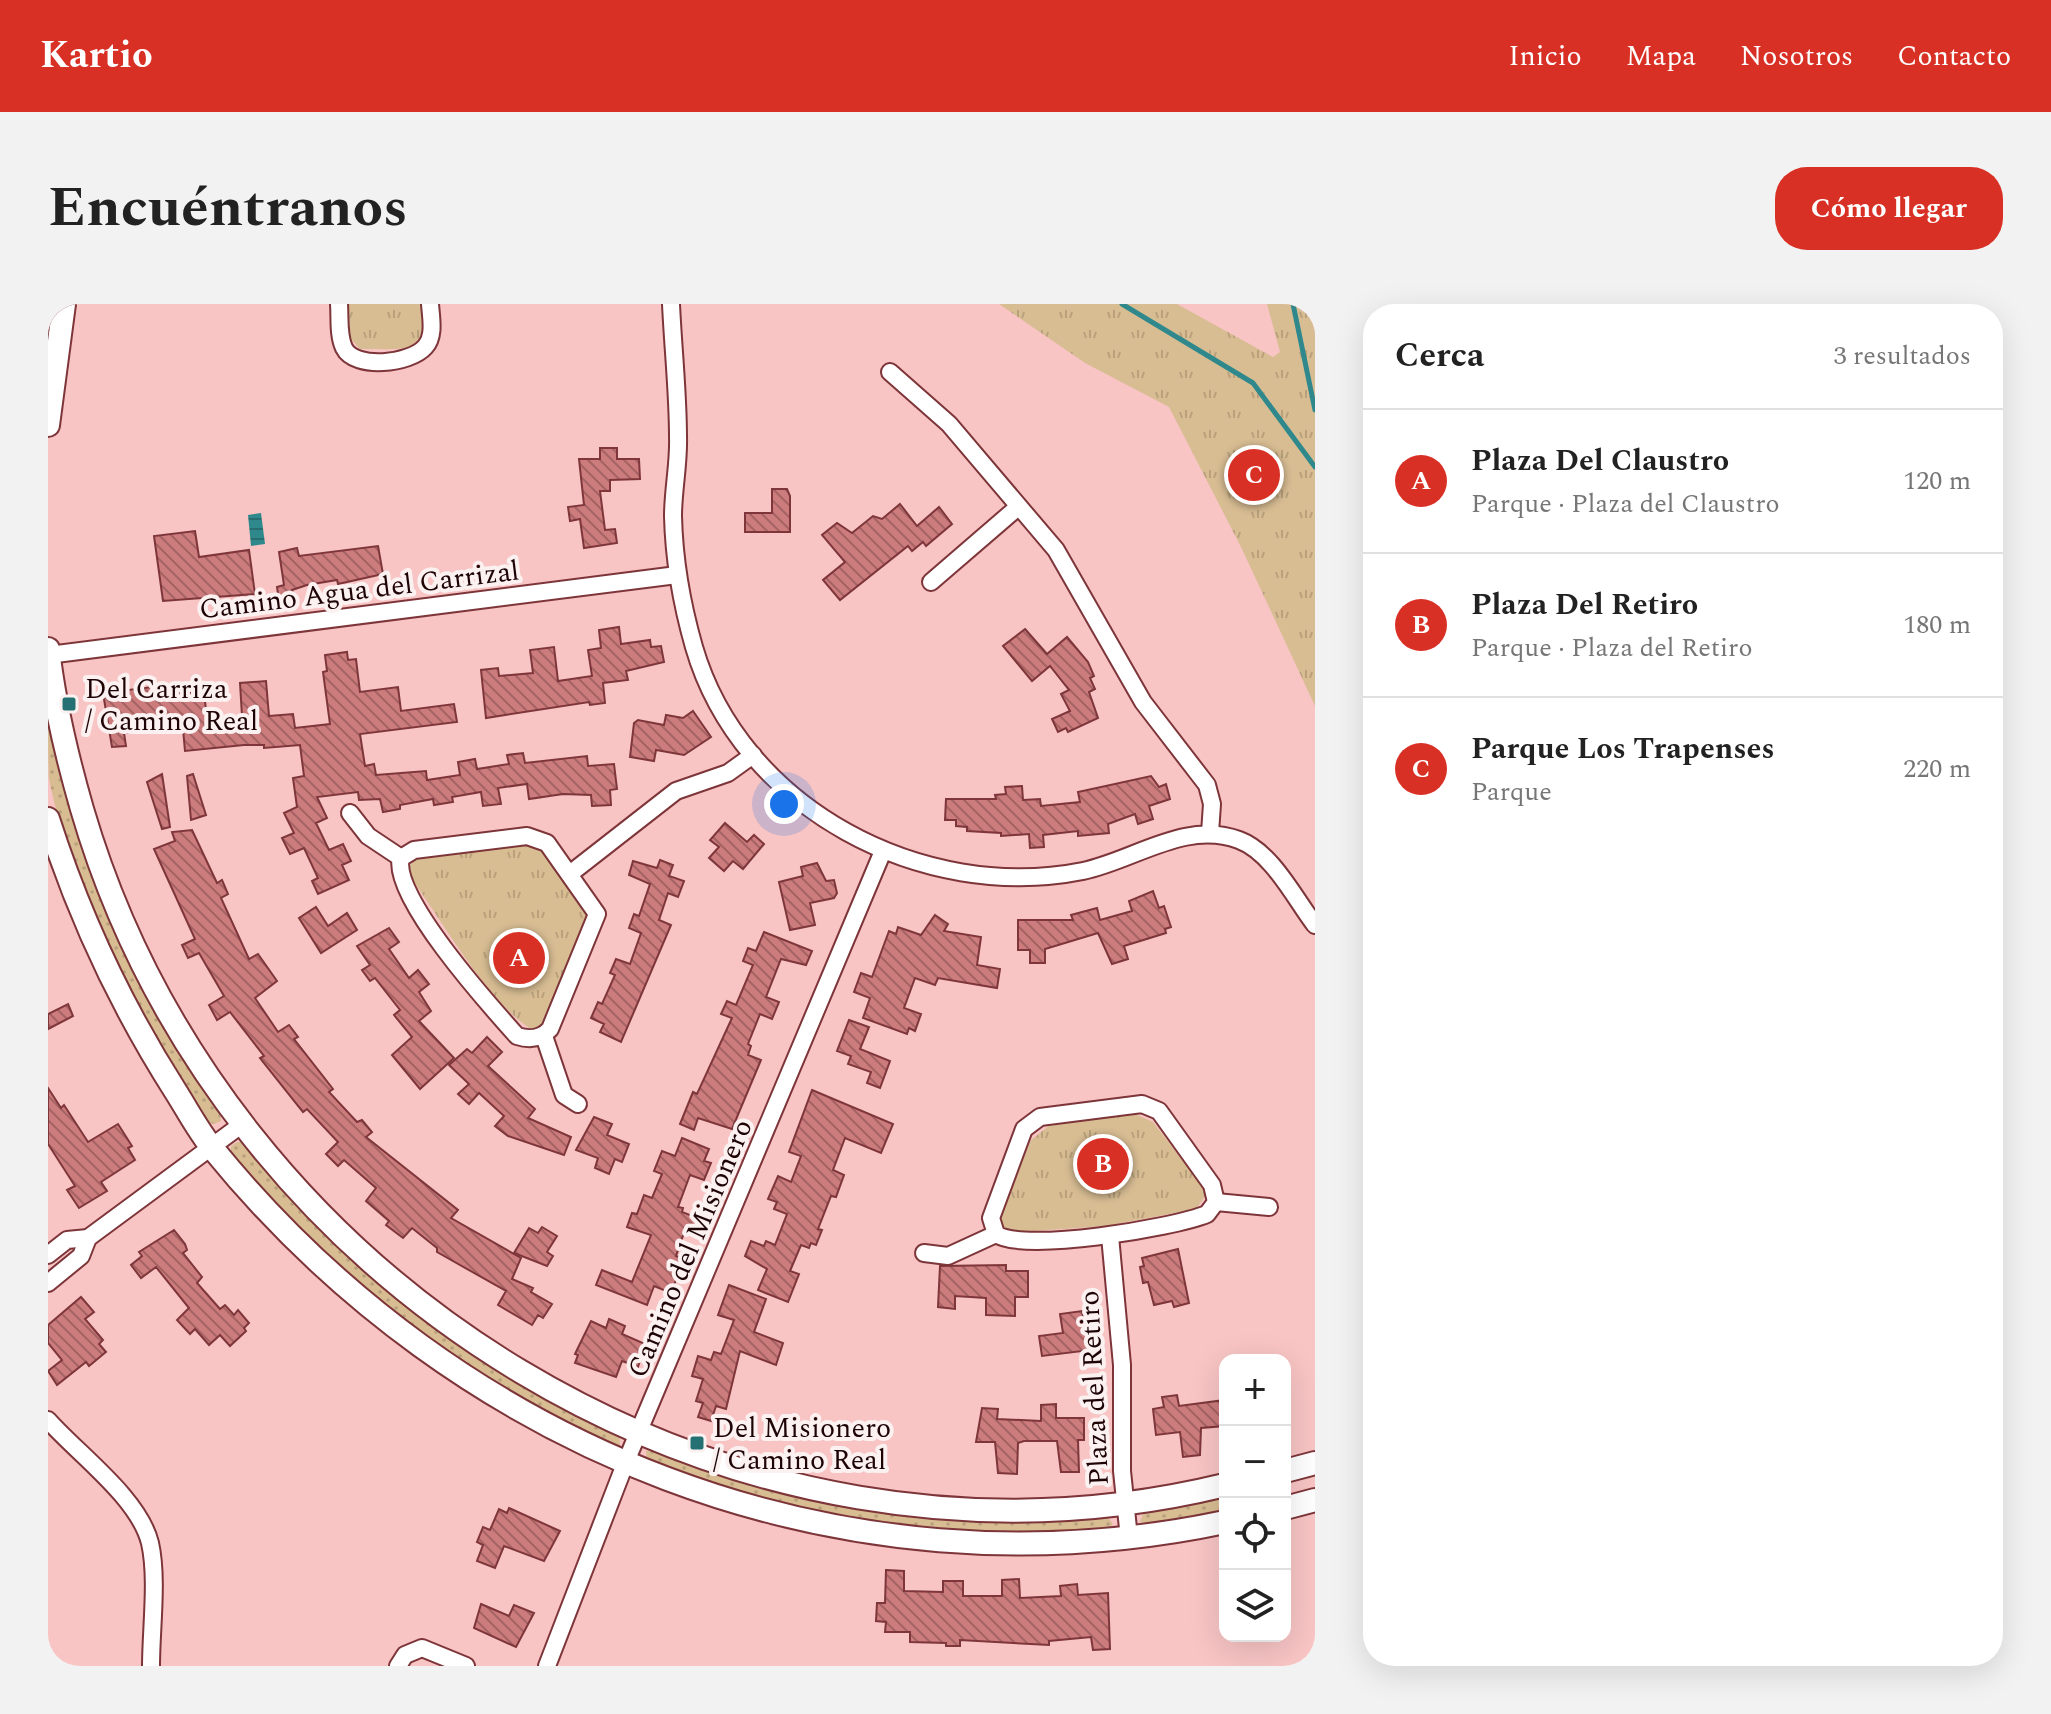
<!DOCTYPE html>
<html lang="es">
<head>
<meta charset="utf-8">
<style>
	:root { --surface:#fff; --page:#f2f2f2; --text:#222; --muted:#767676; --line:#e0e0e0; --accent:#d93025 }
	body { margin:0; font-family:Spectral,serif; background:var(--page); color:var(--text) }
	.controls { position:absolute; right:24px; bottom:24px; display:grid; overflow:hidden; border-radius:16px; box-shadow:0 8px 32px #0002 }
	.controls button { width:72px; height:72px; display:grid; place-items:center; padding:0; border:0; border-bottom:2px solid var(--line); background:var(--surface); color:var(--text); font:40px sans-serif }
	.you { position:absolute; left:736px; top:500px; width:28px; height:28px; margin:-20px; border:6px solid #fff; border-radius:50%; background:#1a73e8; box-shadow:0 0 0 12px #1a73e833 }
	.badge { display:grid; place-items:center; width:52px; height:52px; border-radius:50%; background:var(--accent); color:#fff; font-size:26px; font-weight:700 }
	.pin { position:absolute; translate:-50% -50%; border:4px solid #fff; box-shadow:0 2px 8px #0006 }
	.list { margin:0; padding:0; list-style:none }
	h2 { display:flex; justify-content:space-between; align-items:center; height:104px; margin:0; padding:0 32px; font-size:34px }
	h2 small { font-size:26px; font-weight:400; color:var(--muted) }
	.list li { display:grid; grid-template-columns:52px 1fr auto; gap:24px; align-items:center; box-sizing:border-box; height:144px; padding:0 32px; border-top:2px solid var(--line) }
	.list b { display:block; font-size:30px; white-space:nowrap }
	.list p { margin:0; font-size:26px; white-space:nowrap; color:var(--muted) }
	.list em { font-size:26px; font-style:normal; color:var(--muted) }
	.icon { flex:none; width:44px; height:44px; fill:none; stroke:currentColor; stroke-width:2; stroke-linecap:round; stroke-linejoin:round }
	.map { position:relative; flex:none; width:1267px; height:1362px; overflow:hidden; border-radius:32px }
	header { display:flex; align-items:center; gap:48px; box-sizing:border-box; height:112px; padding:0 40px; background:var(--accent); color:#fff }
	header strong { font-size:38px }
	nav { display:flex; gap:44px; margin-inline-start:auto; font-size:28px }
	.intro { display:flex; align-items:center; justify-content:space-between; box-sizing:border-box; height:192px; padding:0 48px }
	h1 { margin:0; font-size:56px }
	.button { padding:20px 36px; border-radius:32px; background:var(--accent); color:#fff; font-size:28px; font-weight:700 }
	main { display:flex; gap:48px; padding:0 48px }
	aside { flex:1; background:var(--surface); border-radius:32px; box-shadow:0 8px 32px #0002 }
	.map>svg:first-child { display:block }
	.grass { fill:url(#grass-dots) }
	.park { fill:url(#park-tufts) }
	.water { fill:url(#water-rules) }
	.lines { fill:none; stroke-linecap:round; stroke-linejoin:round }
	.stream { stroke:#2f898c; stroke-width:5 }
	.building { fill:url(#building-back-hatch); stroke:#7e363a; stroke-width:2 }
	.street-casing { stroke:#7d3539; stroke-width:20 }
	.secondary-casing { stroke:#7d3539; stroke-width:26 }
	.street { stroke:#fff; stroke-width:16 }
	.secondary { stroke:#fff; stroke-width:22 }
	.poi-dot { fill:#257073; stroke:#fbf1f1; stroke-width:3 }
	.labels { text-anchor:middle; stroke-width:8; stroke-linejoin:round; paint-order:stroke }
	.street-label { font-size:28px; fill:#1e0305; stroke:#fbf1f1 }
	.poi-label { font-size:28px; fill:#1e0305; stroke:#fbf1f1; text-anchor:start }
</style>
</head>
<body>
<header>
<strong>Kartio</strong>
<nav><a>Inicio</a><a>Mapa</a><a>Nosotros</a><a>Contacto</a></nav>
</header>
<div class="intro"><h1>Encuéntranos</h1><a class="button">Cómo llegar</a></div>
<main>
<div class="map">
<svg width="1267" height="1362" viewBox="0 0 1267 1362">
	<defs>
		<pattern id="grass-dots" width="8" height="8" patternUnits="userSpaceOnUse" patternTransform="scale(2)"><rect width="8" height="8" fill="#d8bd93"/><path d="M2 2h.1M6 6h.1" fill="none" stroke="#b9a17d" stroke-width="1.8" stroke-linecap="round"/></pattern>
		<pattern id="park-tufts" width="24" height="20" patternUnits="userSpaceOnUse" patternTransform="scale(2)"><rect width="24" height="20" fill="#d8bd93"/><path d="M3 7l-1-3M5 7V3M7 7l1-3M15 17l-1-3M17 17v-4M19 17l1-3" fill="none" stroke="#b9a17d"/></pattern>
		<pattern id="water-rules" width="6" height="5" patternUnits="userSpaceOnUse" patternTransform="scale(2)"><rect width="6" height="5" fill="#2f898c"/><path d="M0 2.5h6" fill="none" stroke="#276e70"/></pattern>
		<pattern id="building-back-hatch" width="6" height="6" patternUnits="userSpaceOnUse" patternTransform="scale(2)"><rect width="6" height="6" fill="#cc7c7d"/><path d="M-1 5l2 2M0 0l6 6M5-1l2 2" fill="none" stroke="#a56364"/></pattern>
	</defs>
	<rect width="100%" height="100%" fill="#f8c4c4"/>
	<g class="grass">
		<path d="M0,408C27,554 88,687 172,810L173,817L166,820L160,818C92,714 26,598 1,475C0,454 0,429 0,408Z"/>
		<path d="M189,838H195C295,965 423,1064 571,1129L572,1141L565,1144C407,1070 299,978 183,850V842Z"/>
		<path d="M605,1145C659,1163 712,1183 768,1195C863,1215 961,1218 1058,1211L1065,1220C1045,1245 798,1215 757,1206C704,1195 651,1174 599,1158L598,1147Z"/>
		<path d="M1177,1192V1207L1102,1221L1092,1218L1097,1205Z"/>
	</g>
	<g class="park">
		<path d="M297,0H375C379,54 356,44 312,45L303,35Z"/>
		<path d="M951,0H1129L1225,53L1232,48L1219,0H1267V402L1193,243L1121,103L1037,59Z"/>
		<path d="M482,541L492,545L537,604L538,612L495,721L485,726C442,702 393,615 363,574L361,562L368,555Z"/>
		<path d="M1087,810L1105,818L1155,883L1158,891L1148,905L1058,922L970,928C958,926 954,924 952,912L983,836L1002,821Z"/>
	</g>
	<path class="water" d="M213,209L217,240L203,242L200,211Z"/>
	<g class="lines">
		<g class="stream">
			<path d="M1074,0L1205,79L1267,163"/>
			<path d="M1245,0L1267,106"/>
		</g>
	</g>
	<g class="building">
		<path d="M552,144H569V155H591L592,175L562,176V187H552L557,226L567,225L569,239L536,244L532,215L522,217L520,203L536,201L531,155H552Z"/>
		<path d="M724,185H739L742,192V228H697V209H724Z"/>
		<path d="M852,200L869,222L891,203L904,220L878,242L875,238L864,247L860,242L792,296L775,276L797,258L774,231L789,219L804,229L825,212L834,215Z"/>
		<path d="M147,227L151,253L201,246L207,290L115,297L106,232Z"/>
		<path d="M330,242L335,270L290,280L289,276L259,281L244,286L246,295L231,297L229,283L236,281L231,248L249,244L251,252Z"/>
		<path d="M571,323L573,340L602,336L603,343L613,342L616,358L578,367L580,376L555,379L557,399L542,401L541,398L438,414L433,366L450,364L451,372L485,369L482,346L506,343L510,377L544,372L540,346L553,344L551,326Z"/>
		<path d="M977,325L999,350L1019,333L1040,358L1046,372L1042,374L1047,385L1041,388L1050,414L1020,428L1018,424L1010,428L1004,415L1022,407L1013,390L1021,386L1002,362L984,377L955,342Z"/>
		<path d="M299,348L300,356L308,355L312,388L350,383L353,407L406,400L409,418L312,430L317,462L326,460L328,471L378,467L379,476L412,471L410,458L427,455L429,465L461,460L459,451L475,449L477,459L539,452L540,462L566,460L569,485L562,486L563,501L544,502L543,491L515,490L481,495L479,480L450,484L453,500L435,502L433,488L404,493L405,498L386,501L385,495L352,501V505L335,508L332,495L311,496L310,488L269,493L279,514L268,519L281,546L295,540L303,557L294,561L301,576L270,590L264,577L270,574L256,544L242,550L234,534L246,529L236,509L249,503L245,474L256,472L252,441L216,444V441H196L137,447L134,414L106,418L107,425L76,429L78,442L64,443L55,389L104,383L105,389L113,388V391L156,387L159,416L194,412L192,379L218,377L221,412L245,410L247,424L282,420L275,368L279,367L277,351Z"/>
		<path d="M645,407L663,433L636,451L608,446L606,457L582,453L586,419L590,416L616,421L618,411L635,414Z"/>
		<path d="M114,470L122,523L114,525L99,478Z"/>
		<path d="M145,470L158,511L143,516L139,472Z"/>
		<path d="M1103,472L1111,483L1118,480L1122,495L1101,502L1105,515L1090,520L1087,510L1060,520L1061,529L1030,532V527L995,531L996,543L982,544L981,530L953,532V529L919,527V523L908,522V516H897L898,495H948L947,491L958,490L957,483L974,482L975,496L992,495L993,502L1032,498L1030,488Z"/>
		<path d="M677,519L699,538L706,531L716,540L695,565L685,557L676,567L661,554L671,543L662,536Z"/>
		<path d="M144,526L169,579L174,576L180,590L173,594L201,655L210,650L229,677L207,694L230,728L241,721L250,733L246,735L285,785L281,788L309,818L314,816L324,828L318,833L410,906L403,914L473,954L464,975L485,984L483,988L504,1000L495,1014L490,1011L484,1021L450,1001L458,987L389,948V944L364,924L355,934L338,921L341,917L318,897L328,884L296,856L290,862L278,850L290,838L259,805L255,808L212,754L216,752L182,708L169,716L161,701L176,692L151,649L140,654L134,641L147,635L106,545L127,537L124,528Z"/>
		<path d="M612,556L625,561L621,572L636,577L630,593L620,589L611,616L623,621L573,738L552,728L556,720L543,714L550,698L554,700L567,671L562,669L568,655L582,660L593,629L581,624L586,610L591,612L602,580L581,571L585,557L609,564Z"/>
		<path d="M769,559L778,577L786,576L789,589L786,594L762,599L767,621L742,626L731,578L755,572L753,563Z"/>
		<path d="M1105,587L1111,604L1116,602L1123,623L1117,625L1118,629L1076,642L1080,655L1064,660L1050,629L997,645V659H982V646H970V616H1025L1023,611L1049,604L1052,616L1084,607L1081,597Z"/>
		<path d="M268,603L280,622L299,609L309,626L273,649L251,614Z"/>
		<path d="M887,611L900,620L896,627L933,633L929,661L952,665L949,684L890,674L887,681L867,674L856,704L873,710L867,727L861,724L859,730L815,714L822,694L806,688L813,669L824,673L841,627L848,630L850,623L873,631Z"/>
		<path d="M341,624L351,638L341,645L361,674L370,666L381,680L371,688L383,707L371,717L406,754L372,785L344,751L364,733L346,711L352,706L327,674L322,677L314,666L322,661L309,642Z"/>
		<path d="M716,628L764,647L758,661L733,655L718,693L731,698L724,715L712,710L700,740L703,742L700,751L713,756L684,825L650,814L646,826L632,820L645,788L649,790L684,714L673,710L679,697L688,701L705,661L695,657L700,644L708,647Z"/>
		<path d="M20,700L25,712L0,725V710Z"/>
		<path d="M801,716L821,723L812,745L842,757L832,784L819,779L823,768L800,760L803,752L789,747Z"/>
		<path d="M439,733L454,748L440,762L487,805L480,814L523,833L516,851L460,832L447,822L456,812L431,789L421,800L410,790L421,780L401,761L419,745L424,749Z"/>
		<path d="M0,784L13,804L16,801L40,838L70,820L84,842L80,844L87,856L53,878L59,887L31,904L19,886L27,882L0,840Z"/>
		<path d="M764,786L845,820L833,849L797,834L785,866L796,871L788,893L783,892L770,925L774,926L768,941L763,939L761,944L753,941L742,967L751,970L740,998L710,986L719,965L697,952L703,937L716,942L718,937L727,941L739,910L726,905L729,898L720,895L730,872L743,878L753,852L741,848Z"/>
		<path d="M546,813L564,820L559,831L581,840L574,858L567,855L561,870L547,864L550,854L528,846Z"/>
		<path d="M634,834L661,845L656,857L663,859L656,876L642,871L630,903L635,904L634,908L652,915L647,930L637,926L628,952L636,955L623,989L606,982L599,1001L548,981L554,966L584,978L603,931L579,923L584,909L589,910L596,891L604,894L614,870L606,867L614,847L627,852Z"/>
		<path d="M494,923L509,932L499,948L505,952L499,962L466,949L481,924L490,929Z"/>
		<path d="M126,926L137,940L139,946L135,949L154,973L149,979L172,1005L177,1001L186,1011L190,1006L201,1019L196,1024L198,1027L182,1042L172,1031L161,1041L147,1025L142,1030L129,1016L141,1004L108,963L93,974L83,961L94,952L91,948Z"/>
		<path d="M1130,945L1141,999L1126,1003L1124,997L1106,1001L1100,978L1095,979L1092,963L1096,962L1094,954Z"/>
		<path d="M958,961V967H980V993H967V1012L938,1011V994L907,992V1005L890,1003L892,962Z"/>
		<path d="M681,981L718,995L706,1028L735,1039L728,1061L692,1047L678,1105L668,1102L663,1117L650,1113L655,1099L648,1097L655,1075L644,1072L650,1052L663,1056L666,1048L673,1050L686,1016L670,1011Z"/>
		<path d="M33,993L46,1008L37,1015L55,1036L51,1040L58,1048L41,1062L38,1058L9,1081L0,1067L14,1056L0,1039V1021Z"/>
		<path d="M1034,1007L1043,1046L994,1052L991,1032L1015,1029L1012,1010Z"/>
		<path d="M561,1015L577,1022L574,1030L597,1040L590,1063L574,1057L568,1073L527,1059L530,1051L527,1050L543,1017L558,1024Z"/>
		<path d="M1129,1091L1131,1102L1177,1096V1122L1153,1124L1152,1151L1135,1153L1132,1128L1108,1131L1105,1105L1116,1103L1114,1093Z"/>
		<path d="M1008,1100V1114H1036V1136H1030L1031,1168H1013L1009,1137H976L970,1139L969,1170L950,1169L947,1138H928L934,1104L950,1105L949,1115L993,1117V1101Z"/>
		<path d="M461,1204L512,1227L496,1257L456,1242L447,1264L429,1257L435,1241L429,1238L435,1223L442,1226L451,1205L459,1209Z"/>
		<path d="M838,1266L856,1267V1287L895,1288V1277H915V1292H954V1276L971,1275L972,1294L1013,1292L1012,1282L1029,1280L1030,1291L1060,1289L1062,1345L1045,1346L1043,1333L1001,1337V1341L912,1336V1342H898V1339L862,1338V1328H837L838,1318L828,1317L829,1299H837Z"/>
		<path d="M433,1300L461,1312L466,1301L486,1309L468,1343L426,1324Z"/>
	</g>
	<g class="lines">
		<g class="street-casing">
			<g id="street">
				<path d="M291,0C292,14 290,31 296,44C307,66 362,60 377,43C387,32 383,14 382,0"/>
				<path d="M623,0C625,44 630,89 630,133C631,159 625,186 625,212C626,256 634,301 646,343C693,505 875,599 1035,567C1087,556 1137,516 1191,536C1224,548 1247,595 1267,621"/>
				<path d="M842,68L901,120L1008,246L1095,398L1159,481L1164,500L1162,529"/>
				<path d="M883,278L970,203"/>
				<path d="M0,351L629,271"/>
				<path d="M302,509L320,532L353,554"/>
				<path d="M479,532L499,539L549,610L502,725C493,735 482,736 469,732C443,703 342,591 353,554L366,546Z"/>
				<path d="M523,569L628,487L680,469L705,451"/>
				<path d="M496,732L516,791L530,800"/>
				<path d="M1094,800L1111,807L1164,881L1168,898L1159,910C1125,924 975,949 948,930L943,914L976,825L992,813Z"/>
				<path d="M1168,898L1221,903"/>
				<path d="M1062,932L1074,1061V1167L1081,1234"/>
				<path d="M876,949L900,952L948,930"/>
				<path d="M0,951L19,936L40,934L193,821"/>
				<path d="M0,979L33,952L40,934"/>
				<path d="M0,1116C30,1150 91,1194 102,1239C110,1274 103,1325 103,1362"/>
				<path d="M350,1362L357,1351L374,1344L418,1362"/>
				<path d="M499,1362L577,1160L835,547"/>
			</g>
		</g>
		<g class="secondary-casing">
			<g id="secondary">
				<path d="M0,121L16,0"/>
				<path d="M0,345C6,399 19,453 34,505C174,985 685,1301 1177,1181"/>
				<path d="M0,515C31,612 73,702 128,788C140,807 151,828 165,845C410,1146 793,1299 1177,1218"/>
				<path d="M1237,1167L1267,1159"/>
				<path d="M1237,1204L1267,1196"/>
			</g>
		</g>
		<use href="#street" class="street"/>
		<use href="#secondary" class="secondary"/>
	</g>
	<g class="poi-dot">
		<rect x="13" y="392" width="16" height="16" rx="4"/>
		<rect x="641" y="1131" width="16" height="16" rx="4"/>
	</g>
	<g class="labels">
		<g class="street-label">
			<text transform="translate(311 285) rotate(-7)" y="10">Camino Agua del Carrizal</text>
			<text transform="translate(641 944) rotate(-67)" y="10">Camino del Misionero</text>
			<text transform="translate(1045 1084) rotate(-93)" y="10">Plaza del Retiro</text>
		</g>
		<g class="poi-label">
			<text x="37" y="394">Del Carriza<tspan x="37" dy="32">/ Camino Real</tspan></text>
			<text x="665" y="1133">Del Misionero<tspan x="665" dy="32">/ Camino Real</tspan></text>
		</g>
	</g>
</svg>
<div class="controls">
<button>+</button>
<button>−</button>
<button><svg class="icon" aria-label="locate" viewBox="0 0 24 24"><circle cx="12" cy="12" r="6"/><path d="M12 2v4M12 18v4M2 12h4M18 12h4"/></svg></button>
<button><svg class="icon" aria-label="layers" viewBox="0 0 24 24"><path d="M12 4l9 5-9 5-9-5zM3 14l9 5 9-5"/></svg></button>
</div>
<div class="you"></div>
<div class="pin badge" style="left:471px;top:654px">A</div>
<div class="pin badge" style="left:1055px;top:860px">B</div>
<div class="pin badge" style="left:1206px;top:171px">C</div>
</div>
<aside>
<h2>Cerca<small>3 resultados</small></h2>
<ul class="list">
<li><span class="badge">A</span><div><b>Plaza Del Claustro</b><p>Parque · Plaza del Claustro</p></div><em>120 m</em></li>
<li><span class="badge">B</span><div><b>Plaza Del Retiro</b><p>Parque · Plaza del Retiro</p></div><em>180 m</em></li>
<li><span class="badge">C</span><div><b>Parque Los Trapenses</b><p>Parque</p></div><em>220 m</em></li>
</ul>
</aside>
</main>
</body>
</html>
